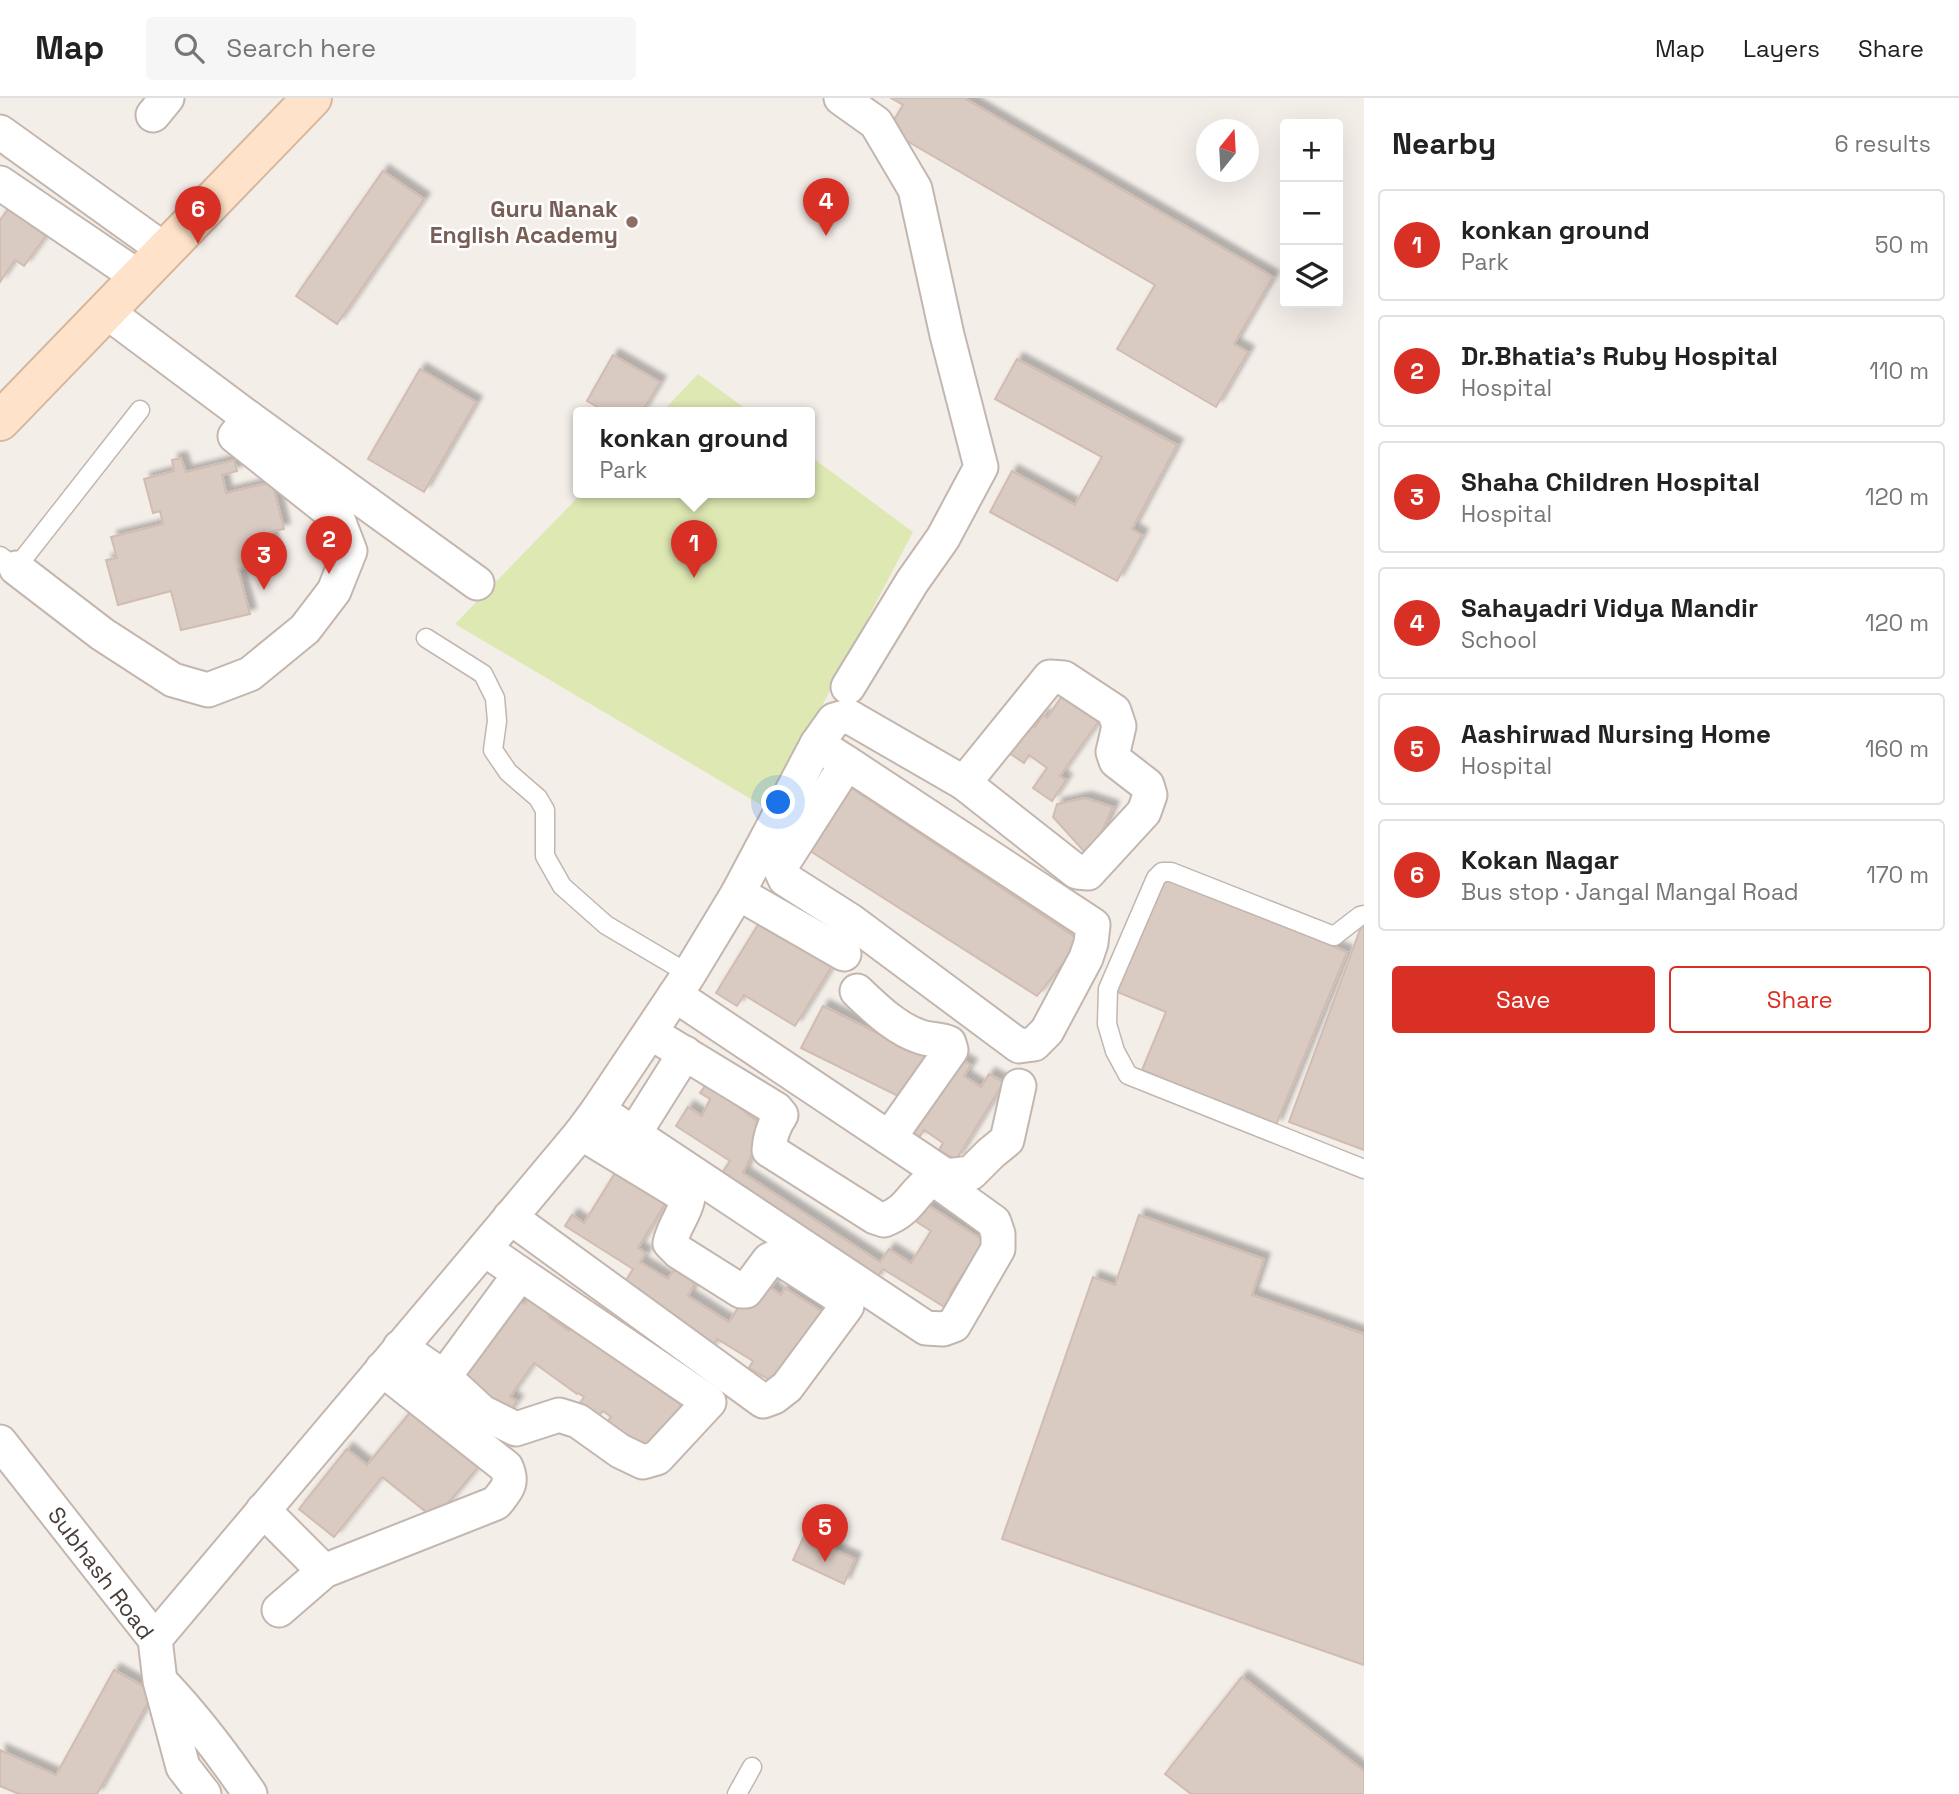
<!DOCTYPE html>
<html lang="en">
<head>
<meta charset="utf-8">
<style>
	:root { --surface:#fff; --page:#f6f6f6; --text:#222; --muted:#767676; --line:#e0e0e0; --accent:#d93025 }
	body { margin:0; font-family:"Space Grotesk",sans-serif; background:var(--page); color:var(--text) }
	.controls { position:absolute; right:21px; top:21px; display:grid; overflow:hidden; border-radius:7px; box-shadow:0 7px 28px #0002 }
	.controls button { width:63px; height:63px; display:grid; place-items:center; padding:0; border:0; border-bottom:2px solid var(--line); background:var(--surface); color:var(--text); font:35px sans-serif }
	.compass { position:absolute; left:1196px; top:21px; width:63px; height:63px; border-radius:50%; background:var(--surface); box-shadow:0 7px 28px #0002; rotate:18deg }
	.you { position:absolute; left:779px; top:705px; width:24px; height:24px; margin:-18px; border:5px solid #fff; border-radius:50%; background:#1a73e8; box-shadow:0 0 0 10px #1a73e833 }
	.badge { display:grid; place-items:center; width:46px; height:46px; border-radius:50%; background:var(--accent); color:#fff; font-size:23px; font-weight:700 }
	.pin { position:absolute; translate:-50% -58px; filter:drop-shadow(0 2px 4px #0008) }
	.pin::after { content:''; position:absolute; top:37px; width:24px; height:21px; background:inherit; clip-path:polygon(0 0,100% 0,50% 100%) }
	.popup { position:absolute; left:573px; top:309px; width:242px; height:91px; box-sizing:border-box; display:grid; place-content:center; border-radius:7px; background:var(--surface); filter:drop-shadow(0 2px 5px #0005); font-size:23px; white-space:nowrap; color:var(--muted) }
	.popup b { font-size:26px; color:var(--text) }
	.popup::after { content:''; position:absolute; left:50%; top:100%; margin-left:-14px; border:14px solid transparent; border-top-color:var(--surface) }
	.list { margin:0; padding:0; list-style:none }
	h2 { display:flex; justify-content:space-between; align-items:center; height:91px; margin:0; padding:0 28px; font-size:30px }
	h2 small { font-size:23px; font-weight:400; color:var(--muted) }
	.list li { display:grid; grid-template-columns:46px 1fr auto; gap:21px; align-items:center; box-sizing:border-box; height:112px; margin:0 14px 14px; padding:0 14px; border:2px solid var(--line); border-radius:7px }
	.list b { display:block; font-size:26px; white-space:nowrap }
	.list p { margin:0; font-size:23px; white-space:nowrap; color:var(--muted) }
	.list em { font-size:23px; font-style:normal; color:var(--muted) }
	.actions { display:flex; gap:14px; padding:21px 28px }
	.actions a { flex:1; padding:16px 0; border:2px solid var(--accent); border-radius:7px; text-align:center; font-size:24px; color:var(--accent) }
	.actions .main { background:var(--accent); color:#fff }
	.icon { flex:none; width:38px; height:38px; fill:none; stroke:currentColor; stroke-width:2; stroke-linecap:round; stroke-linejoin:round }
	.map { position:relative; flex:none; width:1364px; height:1696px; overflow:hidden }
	header { display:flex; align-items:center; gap:42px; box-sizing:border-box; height:98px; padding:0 35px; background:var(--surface); border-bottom:2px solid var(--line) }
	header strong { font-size:33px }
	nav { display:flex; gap:38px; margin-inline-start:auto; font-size:24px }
	.search { width:490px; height:63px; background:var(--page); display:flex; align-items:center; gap:18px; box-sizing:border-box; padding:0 24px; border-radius:7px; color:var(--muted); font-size:26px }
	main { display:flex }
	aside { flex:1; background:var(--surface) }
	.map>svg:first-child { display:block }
	.green { fill:#dee8b3 }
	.building { fill:#d9cac2; stroke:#d1bcb2; stroke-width:2; filter:url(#shadow) }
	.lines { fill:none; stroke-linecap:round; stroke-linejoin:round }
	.lane-casing { stroke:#c3b6af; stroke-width:21 }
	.street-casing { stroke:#c3b6af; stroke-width:37 }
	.secondary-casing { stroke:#d6b79d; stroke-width:42 }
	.lane { stroke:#fff; stroke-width:18 }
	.street { stroke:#fff; stroke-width:33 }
	.secondary { stroke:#fee3ca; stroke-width:38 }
	.education-dot { fill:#8d6e63; stroke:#fff; stroke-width:2.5 }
	.labels { text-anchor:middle; stroke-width:5; stroke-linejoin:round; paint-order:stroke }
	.education-label { font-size:23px; font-weight:bold; fill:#785e54; stroke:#fff; text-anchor:end }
	.street-label { font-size:23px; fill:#483d38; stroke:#fff }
</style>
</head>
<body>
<header>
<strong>Map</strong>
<div class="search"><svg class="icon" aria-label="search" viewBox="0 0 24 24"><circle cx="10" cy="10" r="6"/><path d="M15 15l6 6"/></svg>Search here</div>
<nav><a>Map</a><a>Layers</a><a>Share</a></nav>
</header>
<main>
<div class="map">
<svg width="1364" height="1696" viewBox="0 0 1364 1696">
	<defs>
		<filter id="shadow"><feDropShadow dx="6" dy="-6" stdDeviation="2" flood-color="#0004"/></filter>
	</defs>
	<rect width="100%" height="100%" fill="#f4eee9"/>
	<g class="green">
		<path d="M698,276L750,314H662Z"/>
		<path d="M810,358L913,434L768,711L455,526L583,394H810Z"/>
	</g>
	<g class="building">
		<path d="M891,0H964L1273,179L1234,246L1248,254L1216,309L1117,251L1155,187L888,32L903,7Z"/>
		<path d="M383,73L424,101L337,226L296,198Z"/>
		<path d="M8,111L46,138L24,168L15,162L0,184V122Z"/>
		<path d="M613,257L660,284L642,314H606L587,303Z"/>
		<path d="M1017,261L1177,347L1132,431L1142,437L1117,483L990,414L1012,373L1075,407L1102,359L995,301Z"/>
		<path d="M420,271L476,304L424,394L368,361Z"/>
		<path d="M181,360L186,374L234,362L237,373L222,377L226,395L272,384L284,431L270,434L277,461L238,471L250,516L181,532L171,493L118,507L106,462L117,460L111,439L163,426L160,413L153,415L144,381L174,373L172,362Z"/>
		<path d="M1071,585L1108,610L1060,678L1066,682L1052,703L1033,690L1047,670L1029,657L1024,665L1009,655L1029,625L1035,629L1043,617L1047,620Z"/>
		<path d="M844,685L1081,843L1037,898L810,753Z"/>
		<path d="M1085,700L1113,709L1090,760L1053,719L1057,706Z"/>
		<path d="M1163,778L1347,854L1276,1027L1142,972L1166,914L1115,893Z"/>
		<path d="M1364,821V1052L1289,1024Z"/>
		<path d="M759,825L832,868L795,928L744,897L737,908L716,895Z"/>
		<path d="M823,908L929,961L908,1003L801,950Z"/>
		<path d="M957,959L971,967L964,978L981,989L989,976L1004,984L956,1062L939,1052L943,1045L924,1032L919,1040L910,1035Z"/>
		<path d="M707,985L765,1029L743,1075L880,1164L889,1151L911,1165L931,1133L909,1119L920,1102L991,1147L973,1174L967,1170L950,1196L957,1200L949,1212L883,1171L874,1183L718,1081L730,1063L676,1028L688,1009L702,1018L710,1001L700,995Z"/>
		<path d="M620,1067L670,1098L638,1150L646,1155L640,1164L668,1181L674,1172L695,1185L688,1198L729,1224L764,1169L779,1178L771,1190L781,1197L785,1190L829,1218L780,1288L749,1270L753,1263L717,1241L711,1251L619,1194L633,1171L565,1128L572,1117L584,1125Z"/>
		<path d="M1139,1117L1264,1161L1252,1197L1364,1236V1567L1002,1441L1093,1179L1115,1187Z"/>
		<path d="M534,1195L553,1210L549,1219L569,1233L572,1229L681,1307L645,1356L605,1327L611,1319L603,1313L599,1318L580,1305L584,1299L578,1295L577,1296L534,1265L510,1299L517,1303L505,1320L457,1284L516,1201L524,1206Z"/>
		<path d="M413,1311L481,1366L435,1421L382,1379L334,1439L299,1411L347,1351L367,1367Z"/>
		<path d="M804,1438L855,1461L844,1486L793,1462Z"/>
		<path d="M114,1572L154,1594L97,1696H19L0,1688V1652L56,1677Z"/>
		<path d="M1242,1579L1364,1673V1696H1191L1165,1676Z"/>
	</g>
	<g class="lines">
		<g class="lane-casing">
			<g id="lane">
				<path d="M0,458L16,470L140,312"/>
				<path d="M426,540L483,576L495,600L497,623L493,652L508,674L538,700L545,712V758L562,788L606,827L689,876"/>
				<path d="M1364,817L1360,818L1334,838L1171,774H1162L1156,780L1108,891L1107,926L1115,953L1128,977L1364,1071"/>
				<path d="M737,1696L752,1669"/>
			</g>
		</g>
		<g class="street-casing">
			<g id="street">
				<path d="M841,0L876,25L915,91L947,237L981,369L943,440L912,484L848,589"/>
				<path d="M153,17L167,0"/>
				<path d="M0,34L166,153"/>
				<path d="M0,85L140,180"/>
				<path d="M107,214L249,320L477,485"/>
				<path d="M16,470L102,536L173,582L208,592L250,576L305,531L334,493L350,453L337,419L235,338L249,320"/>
				<path d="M1050,579L1064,580L1114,613L1119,628L1113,654L1116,663L1147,687L1150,697L1144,714L1088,775L1077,774L964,685Z"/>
				<path d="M817,646L847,665L1093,827L1091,845L1086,860L1047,933L1034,946L1019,948L851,823L785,781L781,772L783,765L847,665"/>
				<path d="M738,795L844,856"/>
				<path d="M857,893C876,911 896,931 921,939C930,942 940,941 949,945L951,952L889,1040"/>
				<path d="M675,897L946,1078L971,1075L991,1055L1007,1042L1019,988"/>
				<path d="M598,1012L926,1230L943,1231L954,1227L998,1151V1136L994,1124L941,1086L930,1083C910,1098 910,1112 884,1122L875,1119L769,1052C770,1038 773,1028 781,1017L776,1011L651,935"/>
				<path d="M634,1036L685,955"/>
				<path d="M510,1119L763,1303L774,1299L787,1289L847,1208L843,1201L782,1162L773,1160L769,1162L746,1193H741L679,1154L670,1145C674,1127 685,1116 688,1100L581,1035"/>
				<path d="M400,1249L444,1279L482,1314L516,1331L559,1317L578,1323L620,1353L643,1364L657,1360L709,1304L484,1151"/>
				<path d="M444,1279L520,1176"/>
				<path d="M0,1344L155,1541L160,1583L183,1669L204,1696"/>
				<path d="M263,1412L324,1473"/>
				<path d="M279,1512L324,1473L496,1405C506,1392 514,1386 506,1369L382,1271"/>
				<path d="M155,1541L484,1151L581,1035L598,1012L689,876L738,795L817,646L834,622L848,618L964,685"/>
				<path d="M165,1588C197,1622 224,1658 250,1696"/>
			</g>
		</g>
		<g class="secondary-casing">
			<path id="secondary" d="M0,323L312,0"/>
		</g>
		<use href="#lane" class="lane"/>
		<use href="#street" class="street"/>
		<use href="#secondary" class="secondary"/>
	</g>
	<circle class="education-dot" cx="632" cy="124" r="7"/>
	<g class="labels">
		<g class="education-label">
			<text x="618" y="119">Guru Nanak<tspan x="618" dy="26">English Academy</tspan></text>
		</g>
		<g class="street-label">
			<text transform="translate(101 1475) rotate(53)" y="8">Subhash Road</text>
		</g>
	</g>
</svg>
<div class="controls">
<button>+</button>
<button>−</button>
<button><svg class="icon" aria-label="layers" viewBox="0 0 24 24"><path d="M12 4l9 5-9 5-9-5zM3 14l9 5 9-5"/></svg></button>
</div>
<svg class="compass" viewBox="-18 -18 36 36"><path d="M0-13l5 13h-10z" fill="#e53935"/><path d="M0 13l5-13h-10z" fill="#767676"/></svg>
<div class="you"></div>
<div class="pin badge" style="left:694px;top:480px">1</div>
<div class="popup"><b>konkan ground</b>Park</div>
<div class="pin badge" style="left:329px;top:476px">2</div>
<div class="pin badge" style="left:264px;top:492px">3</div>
<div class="pin badge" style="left:826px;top:138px">4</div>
<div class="pin badge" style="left:825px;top:1464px">5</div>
<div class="pin badge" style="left:198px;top:146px">6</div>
</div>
<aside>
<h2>Nearby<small>6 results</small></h2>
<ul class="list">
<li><span class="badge">1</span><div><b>konkan ground</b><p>Park</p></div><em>50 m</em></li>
<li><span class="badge">2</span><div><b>Dr.Bhatia's Ruby Hospital</b><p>Hospital</p></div><em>110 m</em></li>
<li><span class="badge">3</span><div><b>Shaha Children Hospital</b><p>Hospital</p></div><em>120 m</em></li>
<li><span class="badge">4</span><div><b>Sahayadri Vidya Mandir</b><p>School</p></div><em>120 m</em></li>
<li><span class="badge">5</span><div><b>Aashirwad Nursing Home</b><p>Hospital</p></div><em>160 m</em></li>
<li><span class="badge">6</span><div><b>Kokan Nagar</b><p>Bus stop · Jangal Mangal Road</p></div><em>170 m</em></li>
</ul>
<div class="actions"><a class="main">Save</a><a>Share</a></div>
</aside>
</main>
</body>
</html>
